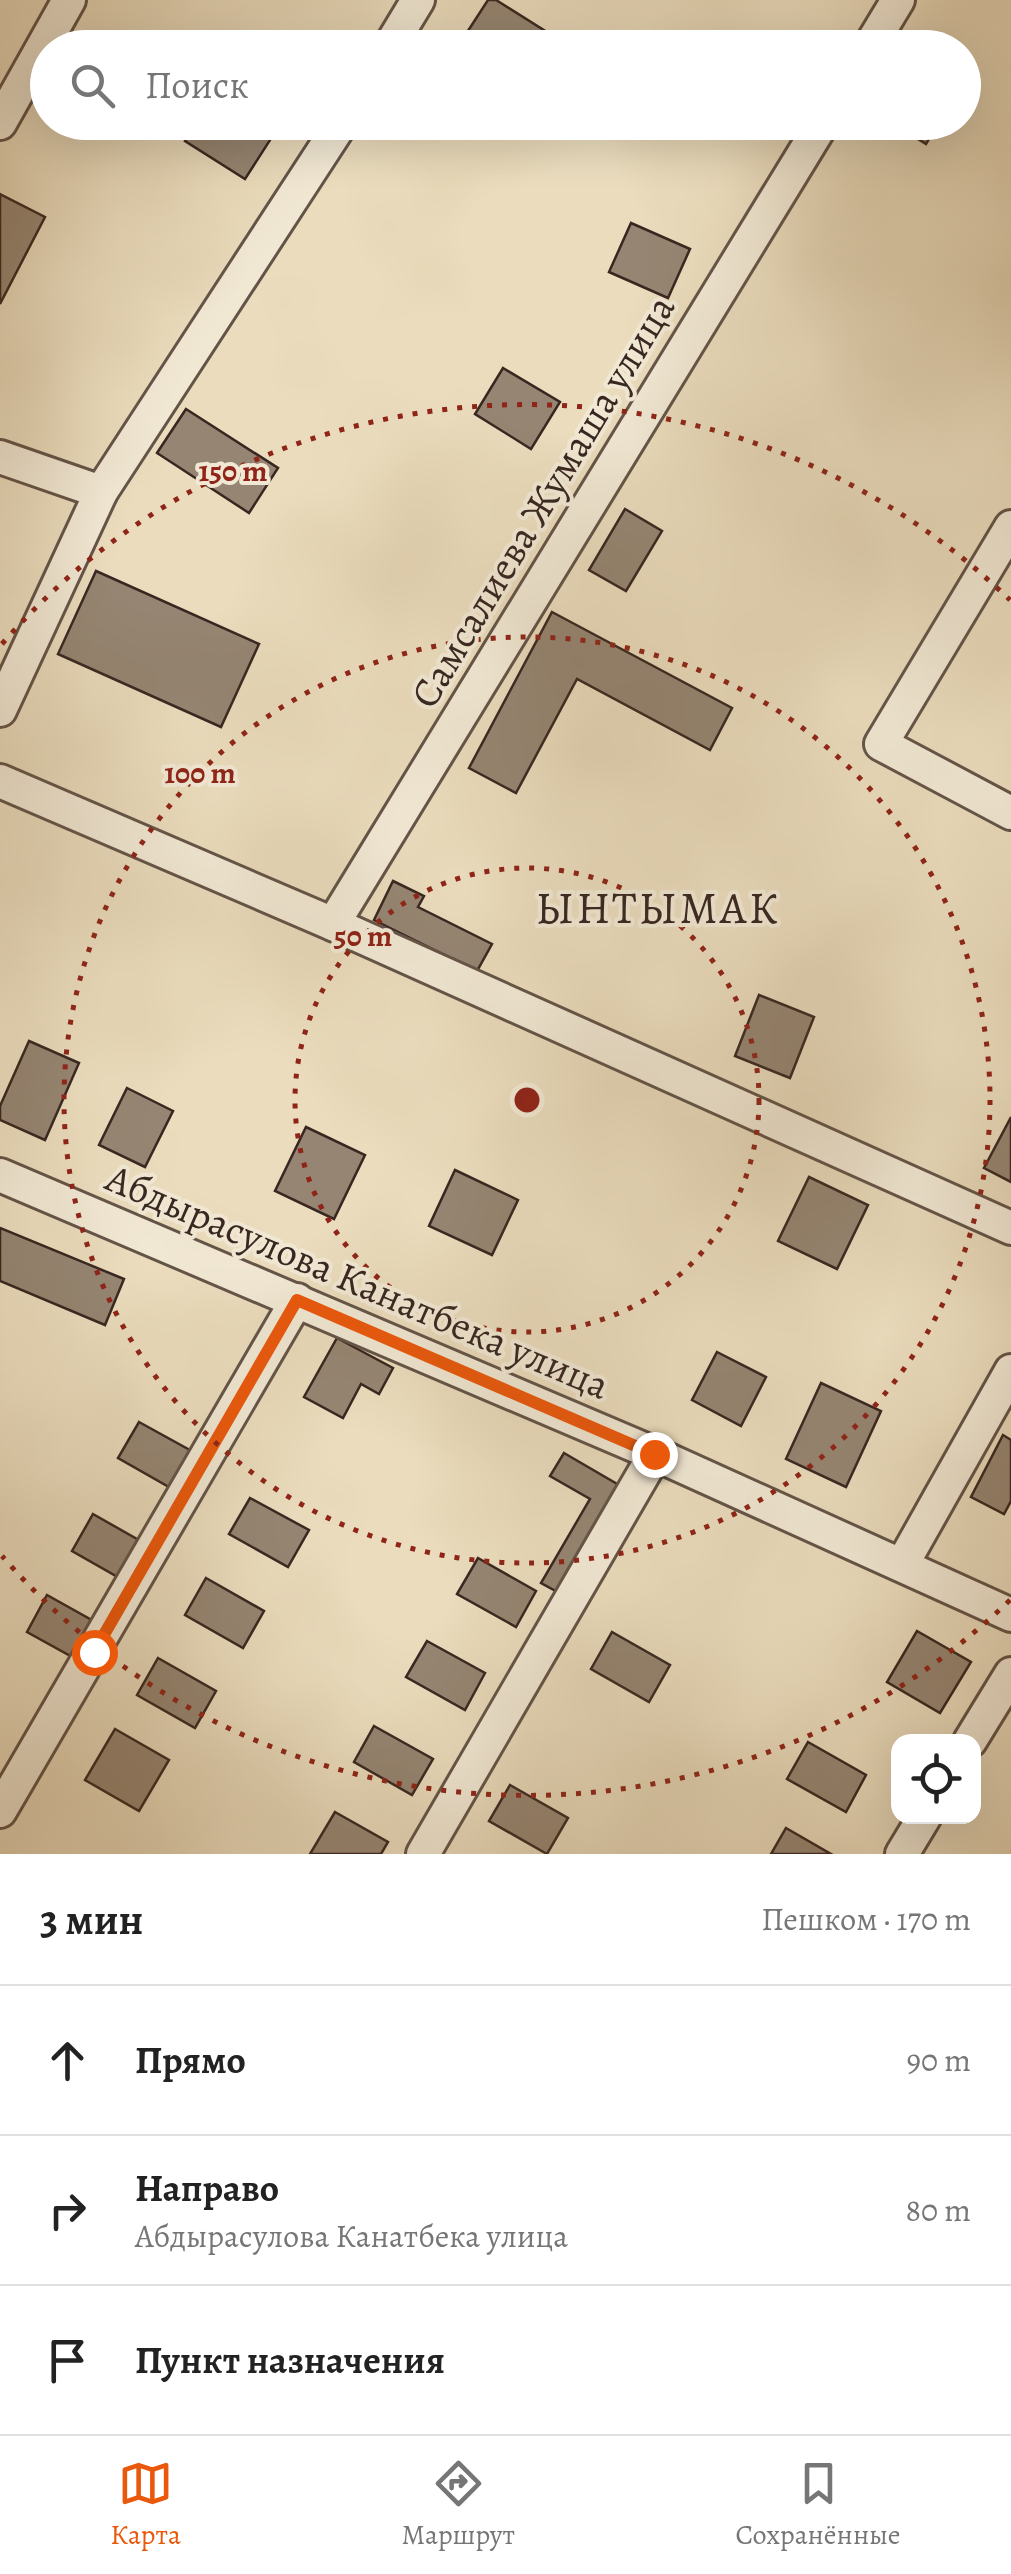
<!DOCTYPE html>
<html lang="ru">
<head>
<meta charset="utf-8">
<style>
	:root { --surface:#fff; --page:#f6f6f6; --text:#222; --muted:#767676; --line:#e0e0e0; --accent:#ea580c }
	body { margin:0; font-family:Alegreya,serif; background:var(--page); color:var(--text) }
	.controls { position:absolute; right:30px; bottom:30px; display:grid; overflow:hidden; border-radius:20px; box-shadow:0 10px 40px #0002 }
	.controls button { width:90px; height:90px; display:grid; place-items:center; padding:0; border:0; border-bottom:2px solid var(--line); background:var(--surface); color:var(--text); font:50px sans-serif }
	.stop { position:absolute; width:30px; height:30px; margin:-22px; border:8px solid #ea580c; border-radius:50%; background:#fff }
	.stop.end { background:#ea580c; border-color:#fff; box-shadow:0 2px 10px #0008 }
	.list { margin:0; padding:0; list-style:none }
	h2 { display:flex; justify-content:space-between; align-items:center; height:130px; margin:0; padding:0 40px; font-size:42px }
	h2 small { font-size:32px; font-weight:400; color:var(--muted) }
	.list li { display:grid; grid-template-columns:65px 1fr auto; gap:30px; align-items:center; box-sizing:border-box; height:150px; padding:0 40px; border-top:2px solid var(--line) }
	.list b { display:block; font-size:38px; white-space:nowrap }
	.list p { margin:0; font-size:32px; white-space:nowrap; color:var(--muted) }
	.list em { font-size:32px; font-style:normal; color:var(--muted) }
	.icon { flex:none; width:55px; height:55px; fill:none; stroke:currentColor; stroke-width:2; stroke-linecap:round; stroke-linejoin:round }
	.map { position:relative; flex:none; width:1011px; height:1854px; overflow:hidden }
	.search { position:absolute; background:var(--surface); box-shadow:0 10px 40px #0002; left:30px; right:30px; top:30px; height:110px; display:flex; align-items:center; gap:25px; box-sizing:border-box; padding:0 35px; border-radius:55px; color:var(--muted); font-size:38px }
	.sheet { height:580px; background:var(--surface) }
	nav { display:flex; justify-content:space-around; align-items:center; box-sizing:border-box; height:140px; border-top:2px solid var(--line); background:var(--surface); font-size:28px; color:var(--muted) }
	nav a { display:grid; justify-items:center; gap:5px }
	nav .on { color:var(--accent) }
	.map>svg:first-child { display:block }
	.building { fill:#958572; stroke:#382721; stroke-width:2.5 }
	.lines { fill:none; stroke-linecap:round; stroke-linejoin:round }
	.minor-casing { stroke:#645448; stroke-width:38 }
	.minor { stroke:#f1e8d4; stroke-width:32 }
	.route { stroke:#ea580c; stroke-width:12 }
	.ring { fill:none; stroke:#8f2418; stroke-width:5; stroke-dasharray:5 10 }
	.labels { text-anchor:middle; stroke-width:8; stroke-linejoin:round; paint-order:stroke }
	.street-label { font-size:40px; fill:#382721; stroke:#f1e8d4 }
	.quarter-label { font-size:45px; letter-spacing:2.5px; fill:#382721; stroke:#f1e8d4 }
	.centre { fill:#8f2418; stroke:#f1e8d4; stroke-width:5 }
	.ring-label { font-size:30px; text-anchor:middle; font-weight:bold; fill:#8f2418; stroke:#f1e8d4; stroke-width:8; stroke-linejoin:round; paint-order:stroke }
</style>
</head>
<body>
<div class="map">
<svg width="1011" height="1854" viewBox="0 0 1011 1854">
	<rect width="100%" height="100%" fill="#eadcbd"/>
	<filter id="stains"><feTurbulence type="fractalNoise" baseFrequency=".002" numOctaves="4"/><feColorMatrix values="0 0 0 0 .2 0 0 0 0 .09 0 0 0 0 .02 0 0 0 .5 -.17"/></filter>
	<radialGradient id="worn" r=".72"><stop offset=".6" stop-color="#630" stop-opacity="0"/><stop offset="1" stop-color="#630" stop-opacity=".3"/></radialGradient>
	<g class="building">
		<path d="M488,0H496L550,34L542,48H480L464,37Z"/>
		<path d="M197,122H248L272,137L245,179L185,141Z"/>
		<path d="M891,122H939L926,144Z"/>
		<path d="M0,194L45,217L0,304Z"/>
		<path d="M631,223L690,249L668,298L609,272Z"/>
		<path d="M503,368L560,402L531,449L475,414Z"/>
		<path d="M186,409L278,468L249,513L157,453Z"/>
		<path d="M625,509L662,531L626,591L589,570Z"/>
		<path d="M96,571L259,644L221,727L58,654Z"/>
		<path d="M552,612L732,708L710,750L577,679L516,793L469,768Z"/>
		<path d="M393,881L424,896L418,907L492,944L477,971L374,920Z"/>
		<path d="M759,995L814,1017L790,1078L735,1056Z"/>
		<path d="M29,1041L79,1063L45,1140L0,1120V1106Z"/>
		<path d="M127,1088L173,1111L145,1167L99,1145Z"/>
		<path d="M1011,1117V1182L984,1168Z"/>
		<path d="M306,1127L365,1155L334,1219L275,1191Z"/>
		<path d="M455,1170L518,1200L492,1255L429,1226Z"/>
		<path d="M809,1177L868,1205L837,1269L778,1241Z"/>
		<path d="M0,1228L124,1279L105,1325L0,1281Z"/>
		<path d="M337,1338L393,1368L379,1394L361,1384L343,1418L304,1397Z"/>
		<path d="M717,1352L766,1377L741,1426L692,1400Z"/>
		<path d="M821,1383L881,1411L846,1487L786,1459Z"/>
		<path d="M139,1422L197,1454L176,1491L118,1458Z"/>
		<path d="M1003,1435L1011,1440V1501L1004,1514L971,1497Z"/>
		<path d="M564,1453L624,1488L563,1595L541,1583L590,1499L550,1476Z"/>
		<path d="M250,1498L309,1530L288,1567L229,1534Z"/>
		<path d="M93,1514L151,1547L130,1584L72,1551Z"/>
		<path d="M478,1558L536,1591L516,1627L457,1594Z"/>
		<path d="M206,1578L264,1611L243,1648L185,1615Z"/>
		<path d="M47,1595L106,1628L85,1664L27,1632Z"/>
		<path d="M917,1631L971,1662L940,1713L887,1682Z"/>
		<path d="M612,1632L670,1665L649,1702L591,1669Z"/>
		<path d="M427,1641L485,1673L465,1710L406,1677Z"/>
		<path d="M158,1658L216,1691L195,1728L137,1695Z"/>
		<path d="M374,1726L433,1759L412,1795L354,1762Z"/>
		<path d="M115,1729L169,1760L139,1811L85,1780Z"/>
		<path d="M808,1742L866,1775L846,1812L787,1779Z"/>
		<path d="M510,1785L568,1818L547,1854L489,1821Z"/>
		<path d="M335,1812L388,1842L381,1854H310Z"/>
		<path d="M786,1828L831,1854H771Z"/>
	</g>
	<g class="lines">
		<g class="minor-casing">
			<g id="minor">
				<path d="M389,48L418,0"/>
				<path d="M869,48L898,0"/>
				<path d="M0,123L69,0"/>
				<path d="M0,457L101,492"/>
				<path d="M1011,527L881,744L1011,813"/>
				<path d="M0,710L101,492L342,122"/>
				<path d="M0,781L333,924L1011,1228"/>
				<path d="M333,924L823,122"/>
				<path d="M0,1175L655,1454L1011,1615"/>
				<path d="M903,1563L1011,1371"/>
				<path d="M970,1741L1011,1674"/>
				<path d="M0,1811L297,1300"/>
				<path d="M423,1854L655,1454"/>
				<path d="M902,1854L925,1816"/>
			</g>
		</g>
		<use href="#minor" class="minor"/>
	</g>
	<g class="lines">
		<path class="route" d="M94,1652L297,1300L654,1454"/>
	</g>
	<g class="ring">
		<circle cx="527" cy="1100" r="232"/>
		<circle cx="527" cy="1100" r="463"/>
		<path d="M1010 1600A695 695 0 0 1 2 1556M2 644A695 695 0 0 1 1010 600"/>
	</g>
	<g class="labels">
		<g class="street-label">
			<text transform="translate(542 501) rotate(-59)" y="14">Самсалиева Жумаша улица</text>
			<text transform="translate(358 1281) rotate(23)" y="14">Абдырасулова Канатбека улица</text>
		</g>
		<g class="quarter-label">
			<text x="658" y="923">ЫНТЫМАК</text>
		</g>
	</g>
	<circle cx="527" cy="1100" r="15" class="centre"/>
	<g class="ring-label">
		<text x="233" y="481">150 m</text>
		<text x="200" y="783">100 m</text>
		<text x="363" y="946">50 m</text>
	</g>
	<rect width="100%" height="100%" filter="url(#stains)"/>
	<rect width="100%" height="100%" fill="url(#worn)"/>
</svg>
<div class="controls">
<button><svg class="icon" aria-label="locate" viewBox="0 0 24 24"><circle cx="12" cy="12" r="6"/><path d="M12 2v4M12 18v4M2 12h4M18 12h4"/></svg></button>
</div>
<div class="stop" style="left:94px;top:1652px"></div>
<div class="stop end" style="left:654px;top:1454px"></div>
<div class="search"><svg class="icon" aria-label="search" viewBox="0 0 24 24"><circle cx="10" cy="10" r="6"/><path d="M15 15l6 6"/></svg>Поиск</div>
</div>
<section class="sheet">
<h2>3 мин<small>Пешком · 170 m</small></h2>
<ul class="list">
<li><svg class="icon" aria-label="ahead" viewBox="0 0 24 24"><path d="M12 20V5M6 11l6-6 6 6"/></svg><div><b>Прямо</b></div><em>90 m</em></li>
<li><svg class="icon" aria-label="right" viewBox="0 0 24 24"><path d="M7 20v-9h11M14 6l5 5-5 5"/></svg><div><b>Направо</b><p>Абдырасулова Канатбека улица</p></div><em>80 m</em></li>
<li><svg class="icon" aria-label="arrive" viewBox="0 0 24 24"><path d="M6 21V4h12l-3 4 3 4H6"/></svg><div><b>Пункт назначения</b></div></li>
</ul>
</section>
<nav>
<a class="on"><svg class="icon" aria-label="map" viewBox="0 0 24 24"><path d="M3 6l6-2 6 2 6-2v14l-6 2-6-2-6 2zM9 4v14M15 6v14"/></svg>Карта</a>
<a><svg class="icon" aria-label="directions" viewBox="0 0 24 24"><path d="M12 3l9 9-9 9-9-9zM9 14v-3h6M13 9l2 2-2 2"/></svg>Маршрут</a>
<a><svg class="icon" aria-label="saved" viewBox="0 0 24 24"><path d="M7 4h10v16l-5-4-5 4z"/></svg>Сохранённые</a>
</nav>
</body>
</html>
